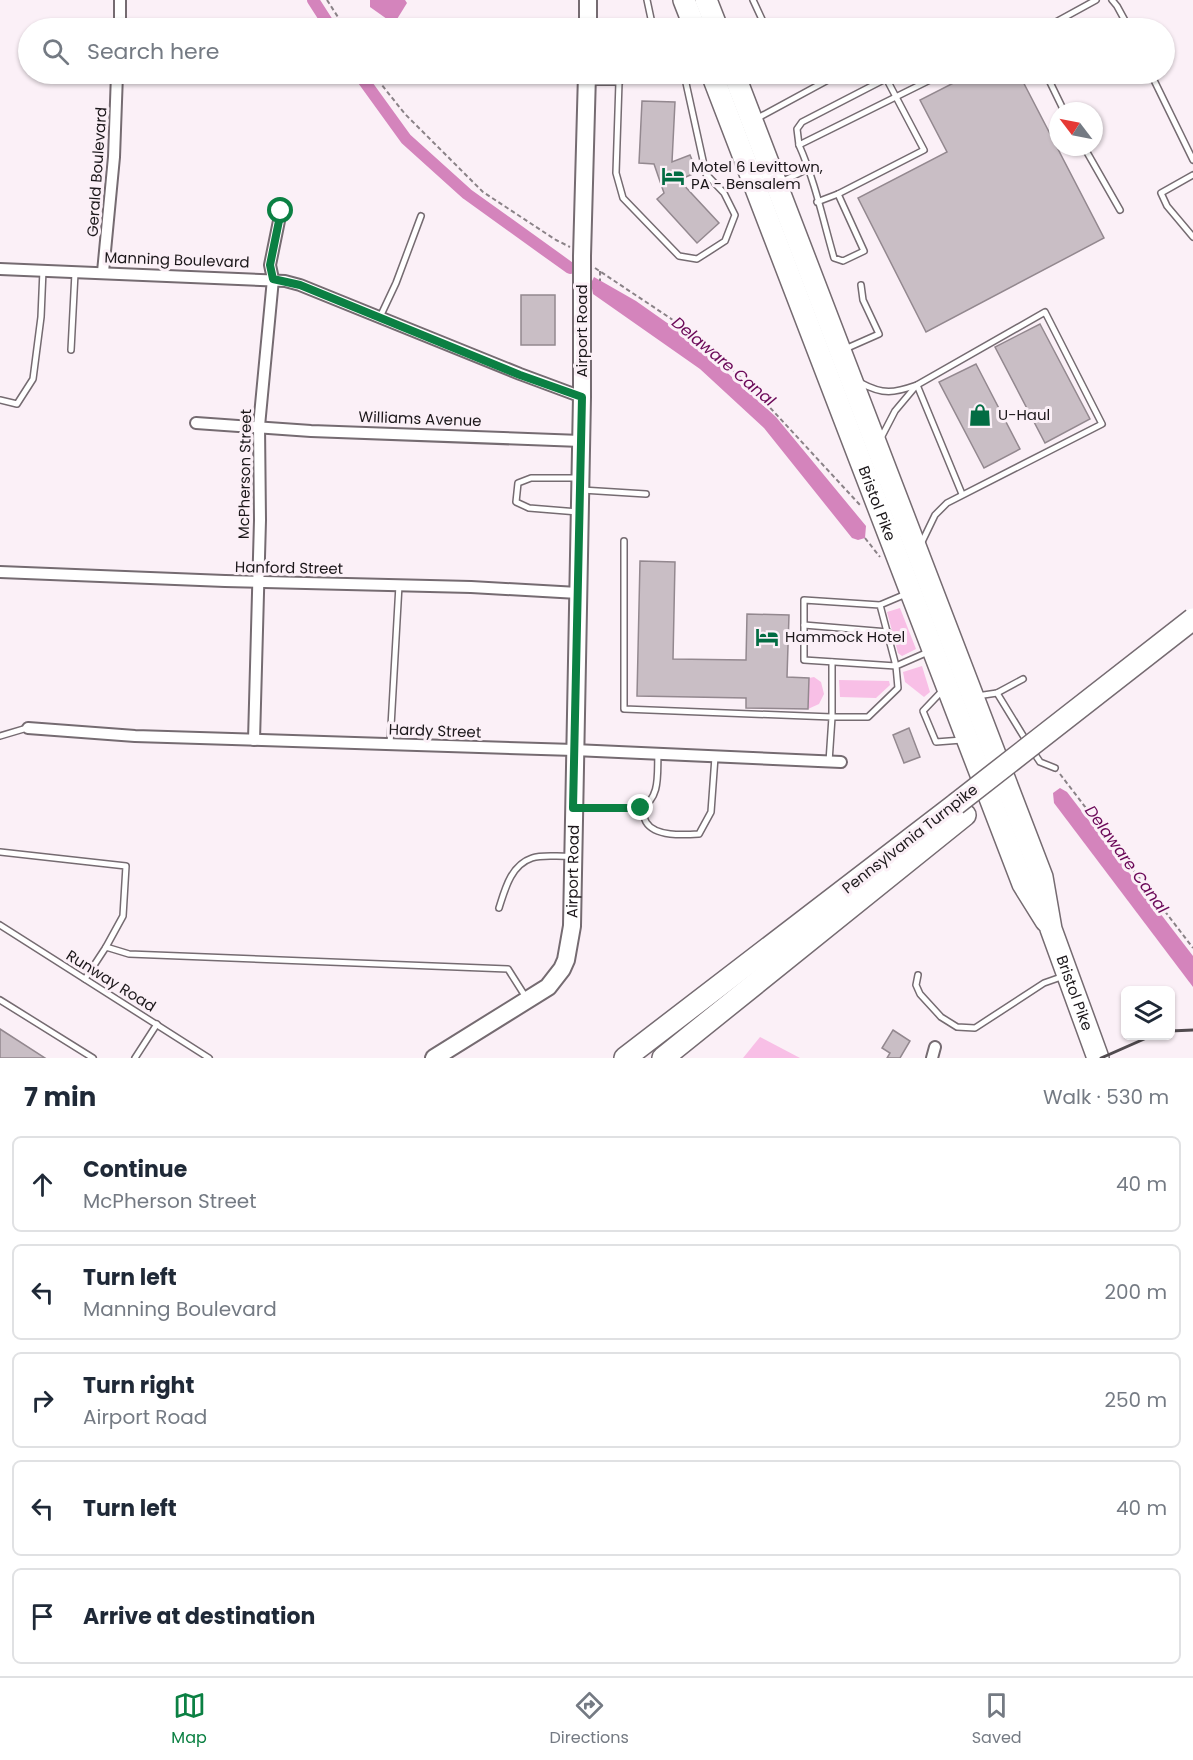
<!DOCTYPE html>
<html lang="en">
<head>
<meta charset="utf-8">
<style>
	:root { --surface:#fff; --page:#f6f6f7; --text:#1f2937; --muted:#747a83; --line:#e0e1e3; --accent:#0b8043 }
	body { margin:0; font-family:Poppins,sans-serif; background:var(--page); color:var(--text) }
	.controls { position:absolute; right:18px; bottom:18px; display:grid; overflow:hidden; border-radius:9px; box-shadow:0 2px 4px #0004 }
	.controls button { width:54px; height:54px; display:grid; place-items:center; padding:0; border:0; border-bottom:2px solid var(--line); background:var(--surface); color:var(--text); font:30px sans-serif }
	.compass { position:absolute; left:1049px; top:102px; width:54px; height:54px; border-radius:50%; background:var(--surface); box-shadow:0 2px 4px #0004; rotate:302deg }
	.stop { position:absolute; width:18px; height:18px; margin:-14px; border:4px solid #0b8043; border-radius:50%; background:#fff }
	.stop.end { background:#0b8043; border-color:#fff; box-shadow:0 2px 6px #0008 }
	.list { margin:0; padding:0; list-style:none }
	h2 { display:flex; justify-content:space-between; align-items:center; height:78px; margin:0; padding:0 24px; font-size:26px }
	h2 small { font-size:20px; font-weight:400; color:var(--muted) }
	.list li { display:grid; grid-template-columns:39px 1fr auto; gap:18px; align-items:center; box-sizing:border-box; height:96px; margin:0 12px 12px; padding:0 12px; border:2px solid var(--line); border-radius:9px }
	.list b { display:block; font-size:22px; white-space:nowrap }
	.list p { margin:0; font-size:20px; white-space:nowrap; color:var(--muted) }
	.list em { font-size:20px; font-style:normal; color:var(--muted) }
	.icon { flex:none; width:33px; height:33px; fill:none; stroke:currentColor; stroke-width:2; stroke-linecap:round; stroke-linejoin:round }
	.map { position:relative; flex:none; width:1193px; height:1058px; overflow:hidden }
	.search { position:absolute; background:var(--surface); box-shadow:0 2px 4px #0004; left:18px; right:18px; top:18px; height:66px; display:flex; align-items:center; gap:15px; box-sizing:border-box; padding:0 21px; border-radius:33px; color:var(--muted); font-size:22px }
	.sheet { height:618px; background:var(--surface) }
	nav { display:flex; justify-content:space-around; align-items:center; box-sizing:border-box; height:84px; border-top:2px solid var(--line); background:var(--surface); font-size:16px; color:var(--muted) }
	nav a { display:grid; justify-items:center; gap:3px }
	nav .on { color:var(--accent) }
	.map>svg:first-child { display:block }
	.green { fill:#f8bfe6 }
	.water { fill:#d484bc }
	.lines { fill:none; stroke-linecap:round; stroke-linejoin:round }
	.canal { stroke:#d484bc; stroke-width:12 }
	.building { fill:#c9bec5; stroke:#93888f; stroke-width:1.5 }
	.lane-casing { stroke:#756b71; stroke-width:8 }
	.street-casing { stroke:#756b71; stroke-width:14 }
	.secondary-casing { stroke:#756b71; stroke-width:20 }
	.highway-casing { stroke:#756b71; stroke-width:24 }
	.path { stroke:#8a8287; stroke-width:2; stroke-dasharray:4.5 3; stroke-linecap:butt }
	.lane { stroke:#fff; stroke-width:5 }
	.street { stroke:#fff; stroke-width:10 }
	.secondary { stroke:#fff; stroke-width:16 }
	.highway { stroke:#fff; stroke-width:21 }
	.rail { stroke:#514b4f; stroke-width:3 }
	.highway-bridge-casing { stroke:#756b71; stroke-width:24; stroke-linecap:butt }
	.highway-bridge { stroke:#fff; stroke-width:21 }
	.route { stroke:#0b8043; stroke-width:8 }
	.labels { text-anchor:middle; stroke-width:6; stroke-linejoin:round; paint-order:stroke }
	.poi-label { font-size:15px; fill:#1c181b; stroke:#fbf0f7; text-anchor:start }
	.street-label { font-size:15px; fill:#1c181b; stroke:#fbf0f7 }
	.water-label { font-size:16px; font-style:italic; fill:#6a0757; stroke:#fbf0f7 }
</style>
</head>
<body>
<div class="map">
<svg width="1193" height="1058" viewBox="0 0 1193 1058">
	<rect width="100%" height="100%" fill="#fbf0f7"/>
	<g class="green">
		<path d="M900,608L916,649L902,656L898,653L887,612Z"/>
		<path d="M922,666L930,692L924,697L905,682L903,672Z"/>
		<path d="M814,677L821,682L824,694L819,704L808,709L809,678Z"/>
		<path d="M839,680L889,681L890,685L876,698L840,697Z"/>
		<path d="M760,1037L800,1058H743Z"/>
	</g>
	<g class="water">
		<path d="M370,0H405L407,3L394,24L370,7Z"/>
		<path d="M594,277L636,301L690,339L776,417L866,526L865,538L858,540L852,538L764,428L700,369L593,294L591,283Z"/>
		<path d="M1060,788L1067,792L1193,956V987L1054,803L1053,793Z"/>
	</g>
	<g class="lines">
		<g class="canal">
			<path d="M313,0L331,28"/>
			<path d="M359,74L406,139L467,194L570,268"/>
		</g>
	</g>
	<g class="building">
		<path d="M971,74H1019L1104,238L926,332L858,198L947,152L920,100Z"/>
		<path d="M642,101L675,102L672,162L690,155L697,172L679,180L719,223L697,243L657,199L664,193L654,164L639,163Z"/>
		<rect x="521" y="295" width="34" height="50"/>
		<path d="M1040,324L1090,419L1045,443L995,347Z"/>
		<path d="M976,364L1020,449L984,468L939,382Z"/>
		<path d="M640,561L675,562L673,659L746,660L747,614L789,615L787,677L809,678L808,709L746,708V698L637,696Z"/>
		<path d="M909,728L920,757L904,763L893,735Z"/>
		<path d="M0,1029L45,1058H0Z"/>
		<path d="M893,1030L910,1041L900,1058H887L890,1053L882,1048Z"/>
	</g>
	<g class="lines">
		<g class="lane-casing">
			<g id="lane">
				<path d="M647,0L653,28"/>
				<path d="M753,0L766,28"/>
				<path d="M1112,0L1117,6L1129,28"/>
				<path d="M1045,28L1096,0"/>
				<path d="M1046,74L1064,111"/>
				<path d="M1151,74L1193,160"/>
				<path d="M588,82H619L616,173L623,198L679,256L697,259L725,241L735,215L724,193L706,174L684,74"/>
				<path d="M619,82L634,74"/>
				<path d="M756,119L839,74"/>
				<path d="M799,145L797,129L802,122L895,74"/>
				<path d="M1084,147L1120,210"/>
				<path d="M1193,175L1161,193L1167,206L1193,237"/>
				<path d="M781,182L810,168"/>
				<path d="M838,194L864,251L843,261L834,258C823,220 815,181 799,145L942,74"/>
				<path d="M817,202L838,194L924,150L886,78"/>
				<path d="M380,317L396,283L421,216"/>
				<path d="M845,349L879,334L863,300L861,285"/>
				<path d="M71,350L75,273"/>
				<path d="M861,383C883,395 894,393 917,385L1045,312L1102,424L947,503L935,515L921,544"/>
				<path d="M917,385L962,494"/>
				<path d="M0,400L17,404L33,379L41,317L43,270"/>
				<path d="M881,438L895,411L916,386"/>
				<path d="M582,490L646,494"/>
				<path d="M578,512L529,508L516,502L518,483L531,478H579"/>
				<path d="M624,541V709L832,717L829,762"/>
				<path d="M804,600L880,605L896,666L804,660Z"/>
				<path d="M880,605L906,594"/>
				<path d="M804,625L888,632"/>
				<path d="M832,662V717H868L898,688L896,666L928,652"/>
				<path d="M942,691L923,711L936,742L962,740"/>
				<path d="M997,693L1027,742"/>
				<path d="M977,696L997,693L1023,679"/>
				<path d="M0,736L27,728"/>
				<path d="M390,744L399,585"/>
				<path d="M1032,750L1040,762L1055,768"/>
				<path d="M578,808H641C661,798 657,773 658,754"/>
				<path d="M641,808C643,812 644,818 646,822C655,837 684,835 699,834L711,812L715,757"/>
				<path d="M0,852L126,866L123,916L106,947"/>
				<path d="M499,908C505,889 511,865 532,858C543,854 559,857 570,856"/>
				<path d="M0,925L209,1058"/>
				<path d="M918,975L916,985L920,994L941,1017L957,1027L975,1028L1044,983L1064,976"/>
				<path d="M85,979L106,947L129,954L508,969L527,999"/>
				<path d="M0,1000L93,1058"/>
				<path d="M135,1058L157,1024"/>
			</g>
		</g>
		<g class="street-casing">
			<g id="street">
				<path d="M120,0V28"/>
				<path d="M0,269L285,281L300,285L520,374L582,397"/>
				<path d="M103,272L114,157L117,74"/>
				<path d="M196,423L311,431L581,441"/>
				<path d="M0,572L225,581L471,587L578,593"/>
				<path d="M28,728L135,736L574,750L841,762"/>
				<path d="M254,740L260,520L259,426L273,279L270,265L281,211"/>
				<path d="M932,1058L935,1047"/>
			</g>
		</g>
		<g class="secondary-casing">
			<g id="secondary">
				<path d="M588,28V0"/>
				<path id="s1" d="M434,1058L548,987L562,969L566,960L572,926L582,397V256L587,74"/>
			</g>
		</g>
		<g class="highway-casing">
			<g id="highway">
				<path d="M684,0L695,28"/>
				<path d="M706,0L717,28"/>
				<path id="s2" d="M712,74L1023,884L1046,921"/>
				<path id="s3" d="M734,74L1042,877L1051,929L1098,1058"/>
				<path d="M625,1058L956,804"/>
				<path d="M663,1058L965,815"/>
			</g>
		</g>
		<g class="path">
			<path d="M327,0L345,28"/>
			<path d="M373,74L405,114L483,192L556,240L570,247"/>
			<path d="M595,268L670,318L709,348L751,387L860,505"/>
			<path d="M600,271V281"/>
			<path d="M865,538L880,557"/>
			<path d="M1060,774L1193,948"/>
		</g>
		<use href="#lane" class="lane"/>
		<use href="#street" class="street"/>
		<use href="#secondary" class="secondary"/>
		<use href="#highway" class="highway"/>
		<g class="rail">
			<path d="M1170,1031L1193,1030"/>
			<path d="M1101,1058L1151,1036"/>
		</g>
		<g class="highway-bridge-casing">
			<path id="highway-bridge" d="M956,804L1193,619"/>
		</g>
		<use href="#highway-bridge" class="highway-bridge"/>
	</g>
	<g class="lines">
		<path class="route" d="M281,211L270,265L273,279L300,285L520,375L582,397L573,808H641"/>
	</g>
	<defs>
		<g id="hotel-bare" transform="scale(1.8)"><path d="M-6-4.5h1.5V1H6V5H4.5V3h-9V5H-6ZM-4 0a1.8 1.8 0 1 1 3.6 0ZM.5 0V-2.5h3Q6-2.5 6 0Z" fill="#026c43" stroke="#fbf0f7" stroke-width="2.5" paint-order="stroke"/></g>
		<g id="shop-bare" transform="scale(1.8)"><path d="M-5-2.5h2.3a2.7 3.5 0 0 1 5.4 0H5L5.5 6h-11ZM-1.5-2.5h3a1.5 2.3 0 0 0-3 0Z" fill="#026c43" stroke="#fbf0f7" stroke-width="2.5" paint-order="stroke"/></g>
	</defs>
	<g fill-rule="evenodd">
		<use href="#hotel-bare" x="673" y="176"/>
		<use href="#shop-bare" x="980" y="415"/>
		<use href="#hotel-bare" x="767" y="637"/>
	</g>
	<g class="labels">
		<g class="poi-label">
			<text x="691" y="172">Motel 6 Levittown,<tspan x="691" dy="17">PA - Bensalem</tspan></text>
			<text x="998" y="420">U-Haul</text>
			<text x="785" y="642">Hammock Hotel</text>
		</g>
		<g class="street-label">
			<text transform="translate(97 172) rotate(-86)" y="5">Gerald Boulevard</text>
			<text transform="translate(177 260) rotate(2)" y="5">Manning Boulevard</text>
			<text transform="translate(582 331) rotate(-90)" y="5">Airport Road</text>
			<text transform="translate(420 419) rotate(2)" y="5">Williams Avenue</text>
			<text transform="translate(245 474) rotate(-89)" y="5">McPherson Street</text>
			<text dy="5" stroke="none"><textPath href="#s2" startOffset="460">Bristol Pike</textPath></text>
			<text transform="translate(289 568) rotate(1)" y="5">Hanford Street</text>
			<text transform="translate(435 731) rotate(2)" y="5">Hardy Street</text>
			<text transform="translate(910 839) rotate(-38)" y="5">Pennsylvania Turnpike</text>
			<text dy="5" stroke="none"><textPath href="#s1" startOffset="256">Airport Road</textPath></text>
			<text transform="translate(111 981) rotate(32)" y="5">Runway Road</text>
			<text dy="5" stroke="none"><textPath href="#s3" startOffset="981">Bristol Pike</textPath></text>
		</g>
		<g class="water-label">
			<text transform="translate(724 361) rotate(40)" y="6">Delaware Canal</text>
			<text transform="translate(1127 859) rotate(54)" y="6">Delaware Canal</text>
		</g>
	</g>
</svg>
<div class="controls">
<button><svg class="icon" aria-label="layers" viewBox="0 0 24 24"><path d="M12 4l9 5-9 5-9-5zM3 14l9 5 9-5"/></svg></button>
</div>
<svg class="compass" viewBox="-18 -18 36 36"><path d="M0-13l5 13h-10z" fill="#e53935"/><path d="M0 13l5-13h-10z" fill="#747a83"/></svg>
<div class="stop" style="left:281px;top:211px"></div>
<div class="stop end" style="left:641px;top:808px"></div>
<div class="search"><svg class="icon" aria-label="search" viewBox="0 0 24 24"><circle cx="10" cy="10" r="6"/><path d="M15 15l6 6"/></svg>Search here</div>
</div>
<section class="sheet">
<h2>7 min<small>Walk · 530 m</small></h2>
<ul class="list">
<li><svg class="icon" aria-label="ahead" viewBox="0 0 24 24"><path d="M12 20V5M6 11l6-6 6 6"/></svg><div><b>Continue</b><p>McPherson Street</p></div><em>40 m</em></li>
<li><svg class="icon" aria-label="left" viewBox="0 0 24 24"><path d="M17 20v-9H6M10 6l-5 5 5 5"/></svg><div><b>Turn left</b><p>Manning Boulevard</p></div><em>200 m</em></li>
<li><svg class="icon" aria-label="right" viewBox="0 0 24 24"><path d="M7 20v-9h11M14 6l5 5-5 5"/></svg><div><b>Turn right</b><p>Airport Road</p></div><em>250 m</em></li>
<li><svg class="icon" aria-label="left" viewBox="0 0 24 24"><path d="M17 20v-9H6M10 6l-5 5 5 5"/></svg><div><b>Turn left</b></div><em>40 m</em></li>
<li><svg class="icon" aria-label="arrive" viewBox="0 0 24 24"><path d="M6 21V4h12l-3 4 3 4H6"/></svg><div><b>Arrive at destination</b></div></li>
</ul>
</section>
<nav>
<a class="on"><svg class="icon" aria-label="map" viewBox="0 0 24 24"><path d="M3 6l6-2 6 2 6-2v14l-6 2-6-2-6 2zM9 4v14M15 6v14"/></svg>Map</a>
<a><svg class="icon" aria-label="directions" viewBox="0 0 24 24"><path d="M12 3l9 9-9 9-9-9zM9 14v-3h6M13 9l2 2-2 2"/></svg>Directions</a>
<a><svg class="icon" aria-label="saved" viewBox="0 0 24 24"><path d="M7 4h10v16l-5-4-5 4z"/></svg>Saved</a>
</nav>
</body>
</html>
